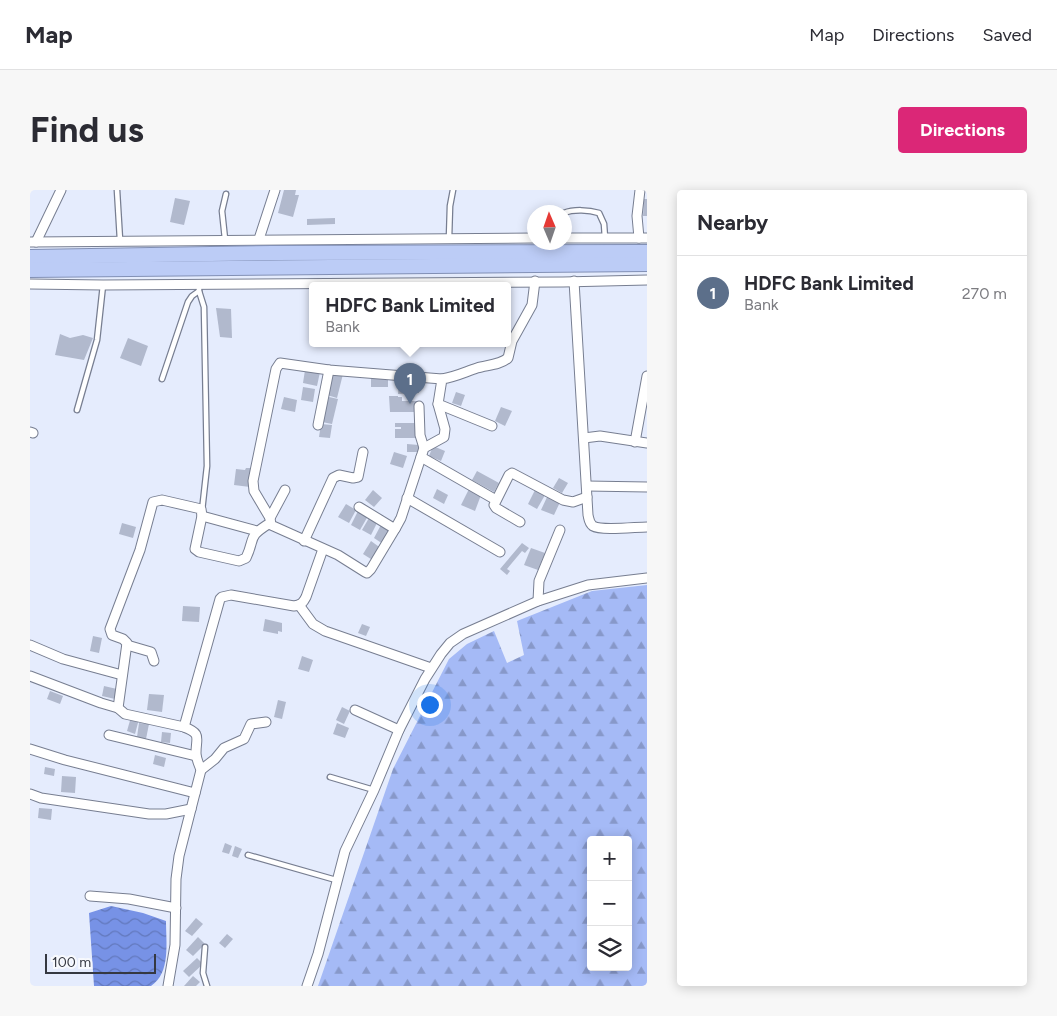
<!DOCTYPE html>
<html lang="en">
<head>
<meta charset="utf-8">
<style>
	:root { --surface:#fff; --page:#f7f7f7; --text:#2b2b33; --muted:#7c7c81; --line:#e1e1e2; --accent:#db2777 }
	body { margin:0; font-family:Figtree,sans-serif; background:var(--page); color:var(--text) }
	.controls { position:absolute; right:15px; bottom:15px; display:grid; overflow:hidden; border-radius:5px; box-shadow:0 2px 12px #0003 }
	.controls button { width:45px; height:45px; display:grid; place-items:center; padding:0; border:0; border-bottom:1px solid var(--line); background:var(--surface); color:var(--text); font:25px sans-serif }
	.compass { position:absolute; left:497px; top:15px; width:45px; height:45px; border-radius:50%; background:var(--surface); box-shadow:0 2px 12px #0003; rotate:358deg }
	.scale { position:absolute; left:15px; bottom:12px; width:111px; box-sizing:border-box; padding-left:5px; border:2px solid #353841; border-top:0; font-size:14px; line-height:18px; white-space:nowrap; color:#353841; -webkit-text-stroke:4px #f7f9fd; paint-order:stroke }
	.you { position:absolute; left:399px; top:514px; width:18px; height:18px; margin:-12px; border:4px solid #fff; border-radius:50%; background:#1a73e8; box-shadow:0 0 0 8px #1a73e833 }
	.badge { display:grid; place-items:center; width:32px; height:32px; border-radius:50%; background:var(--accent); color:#fff; font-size:16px; font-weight:700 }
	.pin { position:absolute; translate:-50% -41px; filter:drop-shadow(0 1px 2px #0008) }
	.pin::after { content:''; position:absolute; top:26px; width:18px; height:15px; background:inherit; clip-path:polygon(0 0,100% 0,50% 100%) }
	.popup { position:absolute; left:279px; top:92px; width:202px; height:65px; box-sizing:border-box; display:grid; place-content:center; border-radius:5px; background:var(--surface); filter:drop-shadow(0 1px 4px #0005); font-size:16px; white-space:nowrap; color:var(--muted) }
	.popup b { font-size:19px; color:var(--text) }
	.popup::after { content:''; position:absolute; left:50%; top:100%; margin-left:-10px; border:10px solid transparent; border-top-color:var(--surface) }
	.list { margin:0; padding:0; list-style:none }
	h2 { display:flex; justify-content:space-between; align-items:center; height:65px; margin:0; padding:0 20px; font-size:21px }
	h2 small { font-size:16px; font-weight:400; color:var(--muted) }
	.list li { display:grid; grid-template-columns:32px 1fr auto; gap:15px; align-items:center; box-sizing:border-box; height:75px; padding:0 20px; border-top:1px solid var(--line) }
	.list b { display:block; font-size:19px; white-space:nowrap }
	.list p { margin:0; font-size:16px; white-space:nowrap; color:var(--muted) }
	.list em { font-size:16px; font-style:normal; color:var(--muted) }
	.icon { flex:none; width:28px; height:28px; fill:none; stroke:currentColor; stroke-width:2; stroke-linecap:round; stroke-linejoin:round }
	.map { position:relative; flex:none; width:617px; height:796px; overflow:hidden; border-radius:5px }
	header { display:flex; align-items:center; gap:30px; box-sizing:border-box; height:70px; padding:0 25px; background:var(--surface); border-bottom:1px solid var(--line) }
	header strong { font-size:24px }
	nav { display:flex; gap:28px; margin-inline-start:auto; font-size:18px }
	.intro { display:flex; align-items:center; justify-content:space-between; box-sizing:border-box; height:120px; padding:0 30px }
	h1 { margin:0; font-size:35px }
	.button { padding:12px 22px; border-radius:5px; background:var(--accent); color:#fff; font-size:18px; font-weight:700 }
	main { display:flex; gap:30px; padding:0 30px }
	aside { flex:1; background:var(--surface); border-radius:5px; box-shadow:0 2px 12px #0003 }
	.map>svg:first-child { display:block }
	.forest { fill:url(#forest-firs); fill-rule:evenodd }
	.water { fill:url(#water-waves) }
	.building { fill:#b1b9cd }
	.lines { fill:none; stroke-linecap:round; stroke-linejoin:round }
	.service-casing { stroke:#777e91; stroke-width:7 }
	.minor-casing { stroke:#777e91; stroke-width:11 }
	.trunk-casing { stroke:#8290b5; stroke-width:16 }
	.service { stroke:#fff; stroke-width:4.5 }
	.minor { stroke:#fff; stroke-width:9 }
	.trunk { stroke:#bcccf6; stroke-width:14 }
</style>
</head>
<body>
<header>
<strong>Map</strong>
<nav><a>Map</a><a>Directions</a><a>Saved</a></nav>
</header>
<div class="intro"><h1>Find us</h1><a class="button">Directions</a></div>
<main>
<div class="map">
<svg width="617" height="796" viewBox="0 0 617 796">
	<defs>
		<pattern id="forest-firs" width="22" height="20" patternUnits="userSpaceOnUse" patternTransform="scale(1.25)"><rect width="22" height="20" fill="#a5baf6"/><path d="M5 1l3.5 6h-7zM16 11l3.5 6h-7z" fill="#8798c9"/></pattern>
		<pattern id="water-waves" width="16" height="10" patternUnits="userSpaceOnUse" patternTransform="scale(1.25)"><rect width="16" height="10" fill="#7792e6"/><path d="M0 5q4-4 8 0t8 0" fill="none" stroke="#6278bc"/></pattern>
	</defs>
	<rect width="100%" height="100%" fill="#e5ecfd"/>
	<path class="forest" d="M617,395V796H288L363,579L419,469L437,454L464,441L477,473L494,465L487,431L562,401ZM561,650H598V777H561Z"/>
	<path class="water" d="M81,716L113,723L136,731C136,752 141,783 121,796H64L59,723Z"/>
	<g class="building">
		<path d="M254,0H266L265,5H269L263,27L248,23Z"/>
		<path d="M145,8L160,11L154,35L140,32Z"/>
		<path d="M614,9H617V26H613Z"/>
		<path d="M305,28V34L277,35V29Z"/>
		<path d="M186,118L201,119L202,148L190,147Z"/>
		<path d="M30,144L40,148L53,145L63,148L54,170L25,165Z"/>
		<path d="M98,148L118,156L111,176L90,168Z"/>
		<path d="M275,180L290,182L287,196L273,193Z"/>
		<path d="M302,182L313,184L307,208L297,205Z"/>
		<path d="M341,186L358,187V197H341Z"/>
		<path d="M369,193L383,194V197H389V203L368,204Z"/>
		<path d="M273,197L285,199L283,212L271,210Z"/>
		<path d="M426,202L435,205L431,216L422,213Z"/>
		<path d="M359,206H368V207H372V211H388V222H360Z"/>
		<path d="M254,207L267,210L265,222L251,219Z"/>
		<path d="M299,207L308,209L302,234L292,232Z"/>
		<path d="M471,217L482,221L475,236L465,231Z"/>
		<path d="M365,233H386V248H365V239H371V237H365Z"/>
		<path d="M291,234L302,235L300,248L289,247Z"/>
		<path d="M377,254L389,255V262H377Z"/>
		<path d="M403,256L415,261L411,271L399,266Z"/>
		<path d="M364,262L377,266L373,278L360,274Z"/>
		<path d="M216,278H222L220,297L204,295L206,279L215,280Z"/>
		<path d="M447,281L469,293L464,302L442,290Z"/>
		<path d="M529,288L538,293L532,303L523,298Z"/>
		<path d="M407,299L418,305L414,314L403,308Z"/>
		<path d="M439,299L451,305L445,321L431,315Z"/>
		<path d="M343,300L352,308L344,317L335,310Z"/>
		<path d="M505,300L515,305L507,319L498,314Z"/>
		<path d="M518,305L531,310L524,325L511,320Z"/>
		<path d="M316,314L326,320L319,333L308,327Z"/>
		<path d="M328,321L338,326L330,340L321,335Z"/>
		<path d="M339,328L347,333L341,345L332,340Z"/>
		<path d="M92,333L106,337L103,348L89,344Z"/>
		<path d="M352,333L362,339L353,354L344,348Z"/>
		<path d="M341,351L352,359L344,371L333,364Z"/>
		<path d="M492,353L499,358L495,363L492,361L477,379L480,381L477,385L470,379Z"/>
		<path d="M501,358L515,363L508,380L494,375Z"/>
		<path d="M153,416L170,417L169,432L152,431Z"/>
		<path d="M235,429L252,433V442L248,441V444L233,441Z"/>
		<path d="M332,434L340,437L336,446L328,443Z"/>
		<path d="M63,446L72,448L69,463L60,461Z"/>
		<path d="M272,466L283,470L279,482L268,479Z"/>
		<path d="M74,496L87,499L85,509L72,506Z"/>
		<path d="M20,501L33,506L30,514L17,509Z"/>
		<path d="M119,504L134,505L132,522L117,520Z"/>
		<path d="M248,510L256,512L252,529L244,527Z"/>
		<path d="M312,517L320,521L314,534L306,530Z"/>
		<path d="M101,527L109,529L105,544L97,541Z"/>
		<path d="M109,533L119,534L116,549L107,547Z"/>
		<path d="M307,533L319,538L315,548L303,544Z"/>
		<path d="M132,542L141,543L140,553L131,552Z"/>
		<path d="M125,565L136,568L134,577L123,574Z"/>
		<path d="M15,577L25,579L24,586L14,584Z"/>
		<path d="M32,586L46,587L45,603L31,602Z"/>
		<path d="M9,618L22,619L21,630L8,628Z"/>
		<path d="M195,653L202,656L199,664L192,662Z"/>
		<path d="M205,656L212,659L208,668L202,666Z"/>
		<path d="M166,728L173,734L162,746L155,741Z"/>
		<path d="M197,744L203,749L195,758L189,753Z"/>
		<path d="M168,747L175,754L163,766L156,760Z"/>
		<path d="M167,768L173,774L159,787L153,781Z"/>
		<path d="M163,786L170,792L166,796H154Z"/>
	</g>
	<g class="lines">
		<g class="service-casing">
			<g id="service">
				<path d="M87,0L90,50"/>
				<path d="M534,23C544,19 559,20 569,23L574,34L575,48"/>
				<path d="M419,48L420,16L423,0"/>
				<path d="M195,49L192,21L196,4"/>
				<path d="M169,95V101L174,117L177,276L172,321"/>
				<path d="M132,189L158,112L162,106L169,101"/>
				<path d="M47,220L67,150L73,95"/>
				<path d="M300,587L344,600"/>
				<path d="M218,665L306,690"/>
				<path d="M175,757L173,783L177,796"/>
			</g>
		</g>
		<g class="minor-casing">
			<g id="minor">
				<path d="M534,48H617"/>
				<path d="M609,48L607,26L610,0"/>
				<path d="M229,49L245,0"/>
				<path d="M0,52L504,48"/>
				<path d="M6,52L31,0"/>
				<path d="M544,91L558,325C559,329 559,333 563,336C571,341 606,337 617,337"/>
				<path d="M0,94L73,95L533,92L617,90"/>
				<path d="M408,214L462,236"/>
				<path d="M389,216L390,245L394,258"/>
				<path d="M288,235L299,180"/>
				<path d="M0,242L3,243"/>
				<path d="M554,248L570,246L617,253"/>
				<path d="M605,252L617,186"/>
				<path d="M391,267L466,310"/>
				<path d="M557,296L617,297"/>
				<path d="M255,300L240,328L241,335L308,365L335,382L337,383L341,379L365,339"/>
				<path d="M377,308L470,362"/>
				<path d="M329,317L365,339L371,328L393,261L394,258L414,247L415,239L408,214L412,189C425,187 435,182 447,178C457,175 470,175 478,168L482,151L502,115L505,91"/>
				<path d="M172,326L227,341"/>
				<path d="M240,328L224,301L223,291L246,179L250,173L299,180L412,189"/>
				<path d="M490,332L466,318L464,315L479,285L482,283L533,310L543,312L557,307"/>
				<path d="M274,351L303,288L309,285L323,288L328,287L333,262"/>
				<path d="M508,411L509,391L530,340"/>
				<path d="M269,415L283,434L295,441L401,478"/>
				<path d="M0,455L33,469L92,485"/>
				<path d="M97,455L121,462L124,471"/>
				<path d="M0,486L71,513L88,518L95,524L154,537C172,544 166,547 166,563C166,569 169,574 171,580L149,666L146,689L145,755L138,796"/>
				<path d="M88,518L97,453L93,449L82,445L80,439L110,360L123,312L132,310L171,319L172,326L165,359L169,362L209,371L216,368C226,347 216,348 240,333"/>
				<path d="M325,520L369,540"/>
				<path d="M154,537L190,409L192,407L201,405L264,416C271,415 273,413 276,407L293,359"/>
				<path d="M79,545L166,566"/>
				<path d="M0,559L35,570L165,603"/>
				<path d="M171,580L185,569L194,558L214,549L221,534L236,532"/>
				<path d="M0,604L11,608L119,624H136L161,619"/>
				<path d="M60,706L99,709L146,718"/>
				<path d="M277,796L288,764L315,661L344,600L369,540L395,489L411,464L420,453L433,444L508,411L558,395L617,388"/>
			</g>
		</g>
		<g class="trunk-casing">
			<g id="trunk">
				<path d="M0,67L242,63L617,62"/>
				<path d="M0,80L617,74"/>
			</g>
		</g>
		<use href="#service" class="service"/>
		<use href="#minor" class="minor"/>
		<use href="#trunk" class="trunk"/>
	</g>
</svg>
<div class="controls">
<button>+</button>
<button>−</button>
<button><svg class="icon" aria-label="layers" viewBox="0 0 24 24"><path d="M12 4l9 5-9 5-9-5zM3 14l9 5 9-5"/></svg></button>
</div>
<svg class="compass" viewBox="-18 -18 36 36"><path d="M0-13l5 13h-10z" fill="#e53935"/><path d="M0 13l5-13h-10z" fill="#7c7c81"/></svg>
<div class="scale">100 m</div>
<div class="you"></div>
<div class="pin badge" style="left:380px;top:214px;background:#5c6f8a">1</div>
<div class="popup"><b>HDFC Bank Limited</b>Bank</div>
</div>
<aside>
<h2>Nearby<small></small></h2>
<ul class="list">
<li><span class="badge" style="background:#5c6f8a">1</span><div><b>HDFC Bank Limited</b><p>Bank</p></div><em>270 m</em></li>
</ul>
</aside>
</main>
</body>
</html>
